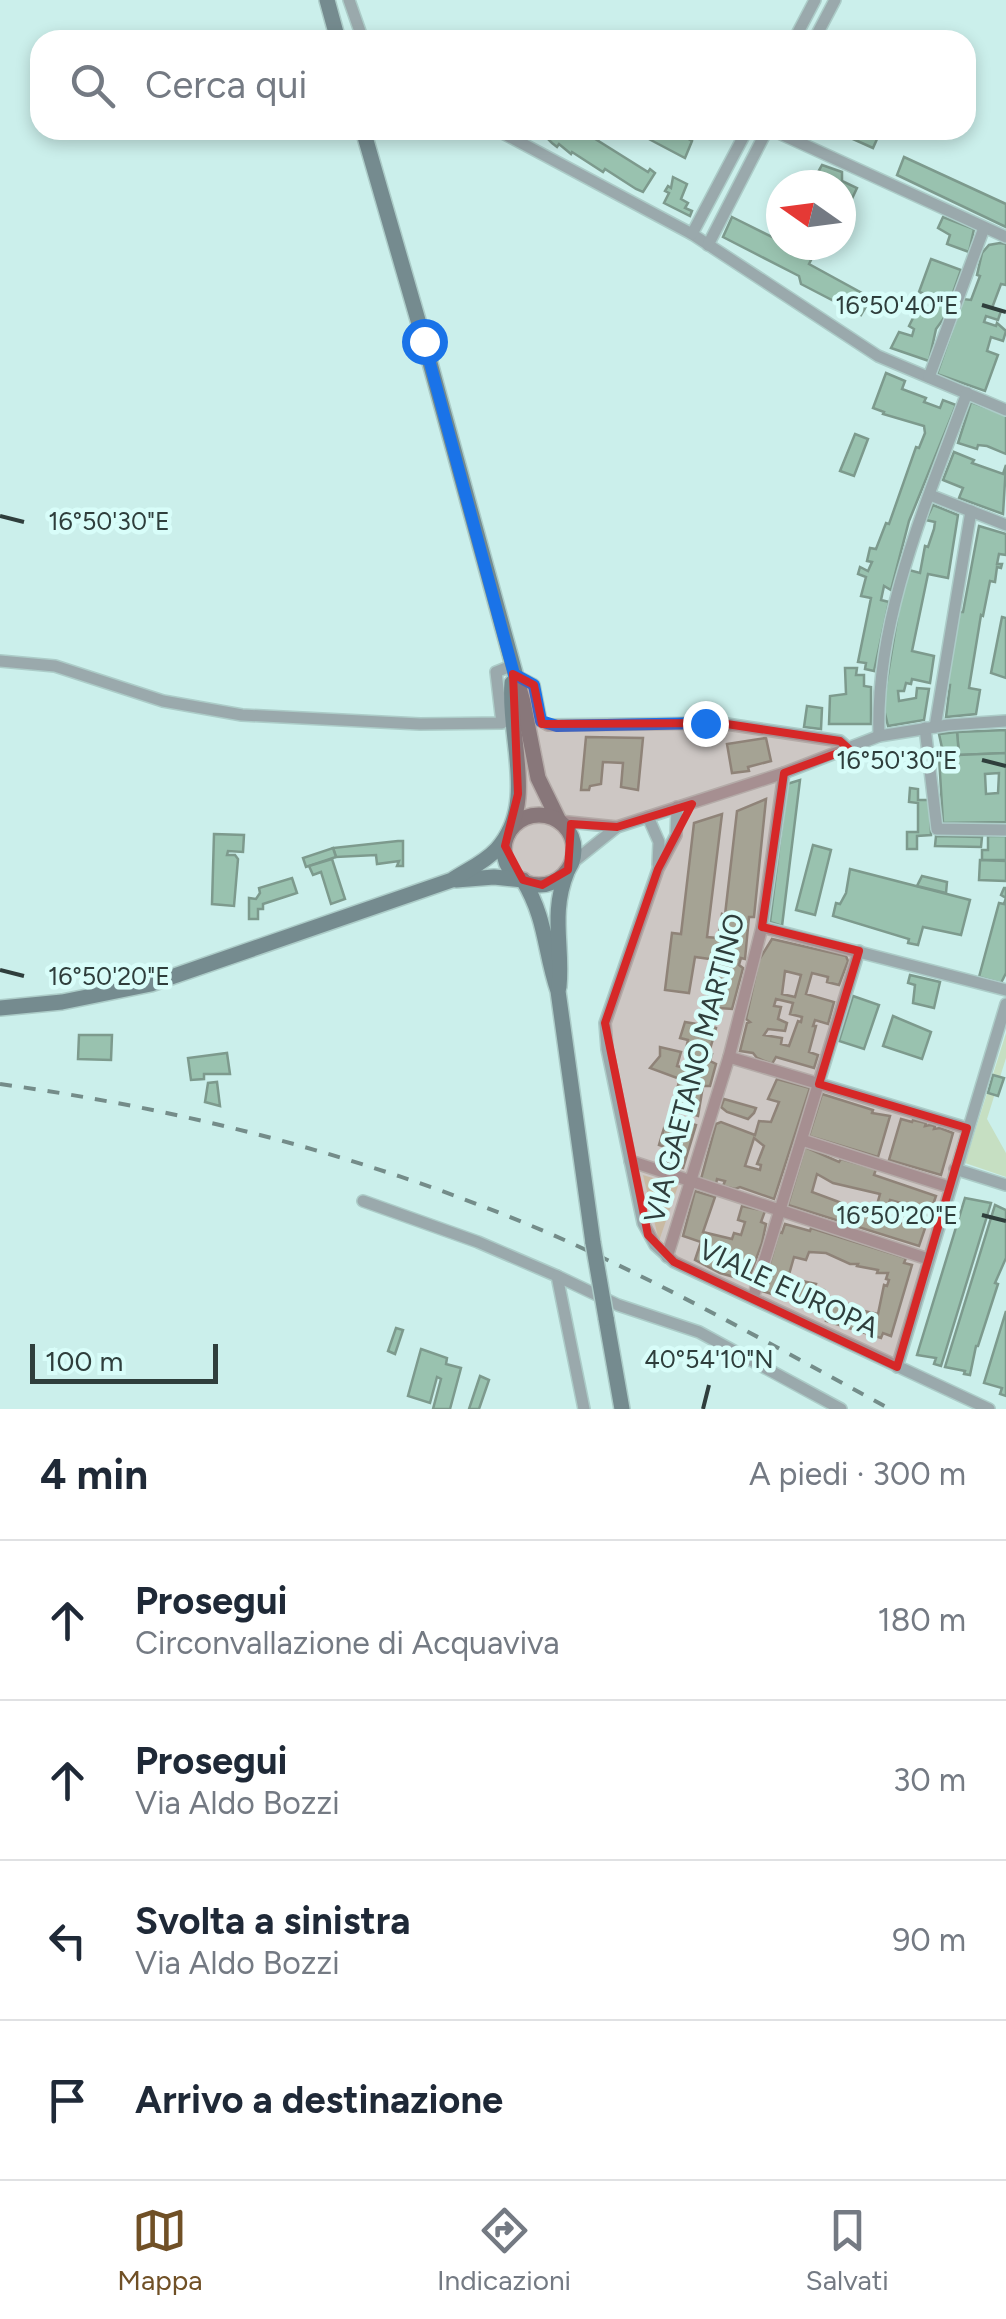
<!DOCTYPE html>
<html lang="it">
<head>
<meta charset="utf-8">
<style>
	:root { --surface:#fff; --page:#f2f2f3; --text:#1f2937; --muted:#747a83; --line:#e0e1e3; --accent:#705026 }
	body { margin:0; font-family:Figtree,sans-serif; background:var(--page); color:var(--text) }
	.compass { position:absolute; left:766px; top:170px; width:90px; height:90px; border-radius:50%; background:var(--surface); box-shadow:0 5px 15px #0003; rotate:284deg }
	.scale { position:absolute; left:30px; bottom:25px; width:188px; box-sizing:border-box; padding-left:10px; border:5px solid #2f3e3c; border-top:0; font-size:28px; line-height:35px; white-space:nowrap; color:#2f3e3c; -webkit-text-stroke:8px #d8fdf9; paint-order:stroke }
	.stop { position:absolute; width:30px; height:30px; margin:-22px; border:8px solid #1a73e8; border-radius:50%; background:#fff }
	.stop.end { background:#1a73e8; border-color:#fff; box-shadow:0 2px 10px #0008 }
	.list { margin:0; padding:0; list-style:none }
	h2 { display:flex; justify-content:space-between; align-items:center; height:130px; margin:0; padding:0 40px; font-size:42px }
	h2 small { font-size:32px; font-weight:400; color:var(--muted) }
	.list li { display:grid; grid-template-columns:65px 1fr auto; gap:30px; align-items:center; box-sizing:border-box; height:160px; padding:0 40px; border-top:2px solid var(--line) }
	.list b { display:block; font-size:38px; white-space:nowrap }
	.list p { margin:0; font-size:32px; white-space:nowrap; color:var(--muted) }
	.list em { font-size:32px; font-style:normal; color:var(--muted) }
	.icon { flex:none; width:55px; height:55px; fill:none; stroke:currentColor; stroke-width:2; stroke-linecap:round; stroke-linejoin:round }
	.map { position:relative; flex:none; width:1006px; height:1409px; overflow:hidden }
	.search { position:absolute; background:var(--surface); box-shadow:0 5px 15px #0003; left:30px; right:30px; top:30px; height:110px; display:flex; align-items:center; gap:25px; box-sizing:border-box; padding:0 35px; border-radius:30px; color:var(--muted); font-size:38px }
	.sheet { height:770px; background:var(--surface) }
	nav { display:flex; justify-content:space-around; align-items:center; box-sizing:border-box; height:140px; border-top:2px solid var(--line); background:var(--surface); font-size:28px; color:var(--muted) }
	nav a { display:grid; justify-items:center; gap:5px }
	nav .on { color:var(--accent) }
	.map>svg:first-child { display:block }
	.green { fill:#c6dfc2 }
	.building { fill:#99c2af; stroke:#7d9a8d; stroke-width:2.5; fill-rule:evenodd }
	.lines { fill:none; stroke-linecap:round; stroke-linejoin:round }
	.street-casing { stroke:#acccc8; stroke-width:14 }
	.secondary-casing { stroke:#acccc8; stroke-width:18 }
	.street { stroke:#9aa9ac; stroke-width:11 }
	.secondary { stroke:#758b8f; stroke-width:15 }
	.rail { stroke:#748c89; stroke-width:4; stroke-dasharray:12 12; stroke-linecap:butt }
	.secondary-bridge-casing { stroke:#acccc8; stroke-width:18; stroke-linecap:butt }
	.secondary-bridge { stroke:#758b8f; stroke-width:15 }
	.route { stroke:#1a73e8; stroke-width:12 }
	.marked { fill:#d62828; fill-opacity:0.2; stroke:#d62828; stroke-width:8; stroke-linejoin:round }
	.ticks { fill:none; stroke:#2f3e3c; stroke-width:4 }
	.labels { text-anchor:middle; stroke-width:9; stroke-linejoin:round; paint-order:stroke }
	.street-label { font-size:28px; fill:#2f3e3c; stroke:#d8fdf9 }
	.ticks-label { font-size:25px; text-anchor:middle; fill:#2f3e3c; stroke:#d8fdf9; stroke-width:9; stroke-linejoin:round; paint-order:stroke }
</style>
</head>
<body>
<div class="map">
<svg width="1006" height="1409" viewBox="0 0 1006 1409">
	<rect width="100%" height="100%" fill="#cbefeb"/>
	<g class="green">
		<path d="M1006,1033V1058L987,1119L1006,1153V1177L965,1163Z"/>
		<path d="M643,1175L678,1186L659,1241Z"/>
	</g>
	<g class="building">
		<path d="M552,130H574L582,135L584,132L648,172L650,169L655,173L643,192L636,189L605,169L603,172L572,152L571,154L559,144L557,147L552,143L547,138Z"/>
		<path d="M643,130H672L692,141L685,158L645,137Z"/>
		<path d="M857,130H881L873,148L853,139Z"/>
		<path d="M904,157L1006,204V227L897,175Z"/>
		<path d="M822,165L842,172V181L857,188L848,207L841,204V185L812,183Z"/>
		<path d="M673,177L687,184L681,199L688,203L685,208L692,211L690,216L664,203L669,193L665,191L668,186L671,188Z"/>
		<path d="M732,217L778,240L781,245L806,255L811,260L809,264L871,298L861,315L801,284L799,276L723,237Z"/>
		<path d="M943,217L974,229L969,252L947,244L950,235L938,228Z"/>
		<path d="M1000,243L1006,244V285L1001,284L992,308L1001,311L998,320L986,316L984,322L996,326L997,323L1006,331L1003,341L991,337L987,351L998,355L985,391L937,374L963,299L971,300L980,276L977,275L982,253L989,245Z"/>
		<path d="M931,259L961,270L944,318L936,329L929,361L891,348L899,332L912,336L914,329L909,326L925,294L919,292Z"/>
		<path d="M886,373L905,381L902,389L926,398L924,402L940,408L943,400L956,405L909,521L891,590L884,586L881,600L889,602L874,671L865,669L866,663L858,662L871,598L861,596L866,577L858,574L860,567L868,571L872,562L867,561L870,548L876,549L886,523L889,524L916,447L919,448L925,433L924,426L883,414L884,412L873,408Z"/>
		<path d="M971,402L1006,415V454L987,446L978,445L977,449L958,443Z"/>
		<path d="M855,434L868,439L854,476L840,471Z"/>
		<path d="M954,452L974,460L972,463L1003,474L1006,465L1003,514L959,498L963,488L943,480Z"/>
		<path d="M933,505L958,515L948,578L928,574L912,651L934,656L930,683L912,679L911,684L906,683L904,691H898L899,701L916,698L917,688L929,689L924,720L888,726L883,705L901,595L909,570L920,573L925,546L928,547L934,529L935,522L926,520Z"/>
		<path d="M979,526L1006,534V555L999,554L997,564H1002L1001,568L997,567L995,582L990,581L983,616L981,615L969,688L980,690L976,714L946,717L950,685H947L958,612H963Z"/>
		<path d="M1002,617L1006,618V678L991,673Z"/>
		<path d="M845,668H857L856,675H864V686L871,687V724H829L830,696L846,694Z"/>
		<path d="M807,706L822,708L821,729L804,727Z"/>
		<path d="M1006,730V753L959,755L957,732Z"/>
		<path d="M957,732L959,755L1006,753V822L943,823L939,757H944L939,734ZM999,773L998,793L986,794L985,774Z"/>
		<path d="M586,737L643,738L638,790L621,787L623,763L603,762L601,784L590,786L589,790H581Z"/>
		<path d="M766,738L771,761L748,767L749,771L732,773L727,744Z"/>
		<path d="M800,780L782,926L770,922L787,784Z"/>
		<path d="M910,788L918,789V800H930L931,835L917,836V849H907V832H918V803L909,802Z"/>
		<path d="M766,799L754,917H749L745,959L741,958L739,965L743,968L732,1009L706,1007L717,960L695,957L689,993L665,990L672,933L681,934L694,823L722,814L707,937L718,938L722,914L725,915L737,811Z"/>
		<path d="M214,834L244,835L243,852L228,851L227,855H235L238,859L234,906L212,904Z"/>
		<path d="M936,836L982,837L981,847L935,846Z"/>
		<path d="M988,836H1006V860H982V850H988Z"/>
		<path d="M398,841H403V866H397L399,861L377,864L376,855L336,857L333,848Z"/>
		<path d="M813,845L831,850L815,915L796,910Z"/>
		<path d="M333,848L336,857L306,867L303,858Z"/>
		<path d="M332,859L345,899L331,904L321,872L313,875L309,866Z"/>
		<path d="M980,860L1006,861V881L979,880Z"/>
		<path d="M850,869L970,900L961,935L923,927L918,945L908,943L909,939L833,916L836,903L840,904L846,893Z"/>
		<path d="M922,876L947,882L946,893L917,886Z"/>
		<path d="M292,878L297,893L263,904V909H258V919H249V898L256,899L260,893L259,888Z"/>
		<path d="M1004,888H1006V973L1001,983L979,977L999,903L1004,904L1006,898L1001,895Z"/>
		<path d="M772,939L846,956L848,961L839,985L827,982L828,977L812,973L806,994L834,1002L828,1024L815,1020L813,1026H816L809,1052L818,1055L814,1068L776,1057L772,1064L757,1058L753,1053L740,1051L747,1023L750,1022L746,1019L759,960ZM785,971L801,975L795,997L782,994ZM776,999L793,1003L790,1014L802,1017L801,1022L798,1021L789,1046L781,1044L782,1038L764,1035L768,1029L785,1031L787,1023L778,1019L781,1007L774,1006Z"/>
		<path d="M910,975L940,982L934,1008L913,1003L915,985L908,983Z"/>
		<path d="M853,996L879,1005L864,1049L839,1041Z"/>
		<path d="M893,1016L931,1032L922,1059L883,1046Z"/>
		<path d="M685,1022L703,1025L704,1023L716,1028L709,1053L712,1054L710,1061L716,1064L710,1086H703L698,1116L671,1108L680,1079L650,1068L660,1056V1047L681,1052L677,1066L689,1069L692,1055L685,1053L688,1040L680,1038Z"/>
		<path d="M79,1035H112L111,1060L78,1059Z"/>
		<path d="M227,1053L230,1074H204V1079L191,1080L188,1058Z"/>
		<path d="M993,1075L1004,1078L998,1096L988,1093Z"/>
		<path d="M777,1079L810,1088L774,1199L740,1187L735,1189L723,1186L725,1181L717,1179L716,1184L701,1179L716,1124L721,1122L755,1135L759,1121L771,1122L779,1102L768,1099ZM754,1138L764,1146L757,1164L761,1165L760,1170L745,1166Z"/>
		<path d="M217,1082L220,1106L205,1102L208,1083Z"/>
		<path d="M822,1094L873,1110L872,1113L890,1116L878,1157L809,1136Z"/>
		<path d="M724,1099L756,1108L754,1113L748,1119L727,1112L721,1107Z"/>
		<path d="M674,1118L696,1125L683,1168L661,1161L665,1147L659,1145L664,1128L670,1130Z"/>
		<path d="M901,1119L912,1122L913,1120L926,1123L925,1126L930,1125L935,1126L934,1129L940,1128L953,1133L941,1175L889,1160Z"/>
		<path d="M805,1147L839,1162L841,1159L876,1169L874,1175L936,1196L919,1246L788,1205ZM817,1174L833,1183L880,1194L874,1215L812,1192ZM890,1200L915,1207L912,1226L884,1218Z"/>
		<path d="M695,1191L715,1197L703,1232L732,1239L734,1233L741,1235L745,1222L738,1220L742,1206L765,1211L761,1222L766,1224L762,1243L748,1281L720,1273L695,1260L701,1242L683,1236Z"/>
		<path d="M965,1198L991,1203L941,1366L934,1364L936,1358L917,1355Z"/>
		<path d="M995,1205L1006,1210V1258L995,1283L998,1284L978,1346H976L970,1375L964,1374L965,1371L945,1367Z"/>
		<path d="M785,1224L810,1231L811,1228L906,1258L904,1263L912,1265L891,1336L883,1333L881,1338L826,1321L827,1317L817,1314L819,1309L762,1291L779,1232L782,1233ZM809,1252L826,1253L850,1264H858L857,1266L878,1270L877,1273H888L886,1279L889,1280L887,1286L884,1285L878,1314L850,1308L851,1305L837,1300V1298L822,1296L824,1290L815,1287L816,1284L788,1278L794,1257L806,1260Z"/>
		<path d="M1006,1311V1396L1000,1394L1002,1388L984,1383Z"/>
		<path d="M396,1328L403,1330L395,1354L388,1351Z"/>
		<path d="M421,1349L447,1358L446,1364L461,1368L450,1409H433L441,1379L437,1377L430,1403L408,1396Z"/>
		<path d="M480,1376L489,1380L479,1409H469Z"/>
	</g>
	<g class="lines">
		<g class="street-casing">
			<g id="street">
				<path d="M349,0L363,40"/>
				<path d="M794,40L815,0"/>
				<path d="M814,40L835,0"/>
				<path d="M497,130L692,234L878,356L1006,410"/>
				<path d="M772,130L1006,237"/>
				<path d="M692,234L747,130"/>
				<path d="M708,245L767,130"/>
				<path d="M929,377L984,228"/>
				<path d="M930,495L1006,525"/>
				<path d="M0,661L55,666L163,701L242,715L420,724L502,723L496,672L511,666"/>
				<path d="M513,674L534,685L541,721L548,725L720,723L840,741L849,749"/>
				<path d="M935,727L971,511"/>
				<path d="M925,728L937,829L1006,830"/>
				<path d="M879,736C875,619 927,501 967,393"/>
				<path d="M677,807L676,835L658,869L605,1023L607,1049L643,1223L655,1245L674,1262L989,1409"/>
				<path d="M648,817L659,842L658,865"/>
				<path d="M559,821L617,827"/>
				<path d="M572,863L617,827L784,773L879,736L948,725L1006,721"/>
				<path d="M762,927L1006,990"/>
				<path d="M729,1057L967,1128"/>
				<path d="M802,1140L949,1187"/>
				<path d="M630,1161L928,1259"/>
				<path d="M955,1169L1006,1185"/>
				<path d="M363,1201L478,1242L557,1276L584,1409"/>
				<path d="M667,1257L729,1057L762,927L784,773"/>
				<path d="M557,1276L618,1305L699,1332L841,1409"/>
				<path d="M753,1298L859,951"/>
				<path d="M897,1367L1006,1004"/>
			</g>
		</g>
		<g class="secondary-casing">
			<g id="secondary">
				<path d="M327,0L338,40"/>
				<path d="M363,130L424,341L523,702L538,778L559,821"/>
				<circle cx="539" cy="850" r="35"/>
				<path d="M456,880L494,877L523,880C547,920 544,950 558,991L593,1243"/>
				<path d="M559,987C563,946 550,914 567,872"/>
				<path d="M0,1008L62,1002L151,984L452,880C467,870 484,863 497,849C538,804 507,736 512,683"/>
				<path d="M606,1318L622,1409"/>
			</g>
		</g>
		<use href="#street" class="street"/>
		<use href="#secondary" class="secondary"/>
		<path class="rail" d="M0,1084C190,1110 377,1159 553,1235C669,1286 779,1349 890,1409"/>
		<g class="secondary-bridge-casing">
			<path id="secondary-bridge" d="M593,1243L606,1318"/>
		</g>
		<use href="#secondary-bridge" class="secondary-bridge"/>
	</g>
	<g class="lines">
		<path class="route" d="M424,341L514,674L534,685L541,721L557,726L705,723"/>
	</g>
	<path class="marked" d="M513,674L534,685L542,724L720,723L840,741L849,749L784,773L762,927L859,951L819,1084L967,1128L897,1367L674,1262L648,1235L605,1023L658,869L692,804L617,827L571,824L568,870L542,885L523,880L505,846L518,794Z"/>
	<path class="ticks" d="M982,305L1006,312M0,516L24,522M982,760L1006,766M0,970L24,976M982,1215L1006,1221M703,1409L709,1385"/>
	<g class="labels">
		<g class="street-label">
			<text transform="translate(694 1068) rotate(-75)" y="10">VIA GAETANO MARTINO</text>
			<text transform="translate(789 1288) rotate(25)" y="10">VIALE EUROPA</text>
		</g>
	</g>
	<g class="ticks-label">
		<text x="897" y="314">16°50'40"E</text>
		<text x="109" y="530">16°50'30"E</text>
		<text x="897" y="769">16°50'30"E</text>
		<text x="109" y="985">16°50'20"E</text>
		<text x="897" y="1224">16°50'20"E</text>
		<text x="709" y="1368">40°54'10"N</text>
	</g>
</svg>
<svg class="compass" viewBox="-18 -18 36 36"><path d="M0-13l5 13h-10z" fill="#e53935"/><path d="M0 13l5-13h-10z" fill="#747a83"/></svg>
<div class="scale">100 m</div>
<div class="stop" style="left:424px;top:341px"></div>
<div class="stop end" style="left:705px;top:723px"></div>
<div class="search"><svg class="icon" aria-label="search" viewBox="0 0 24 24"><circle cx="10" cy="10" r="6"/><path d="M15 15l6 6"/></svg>Cerca qui</div>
</div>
<section class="sheet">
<h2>4 min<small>A piedi · 300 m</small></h2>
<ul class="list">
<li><svg class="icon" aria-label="ahead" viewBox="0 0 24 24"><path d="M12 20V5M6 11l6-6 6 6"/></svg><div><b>Prosegui</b><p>Circonvallazione di Acquaviva</p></div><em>180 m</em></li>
<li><svg class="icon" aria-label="ahead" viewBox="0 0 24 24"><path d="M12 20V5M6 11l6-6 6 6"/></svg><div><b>Prosegui</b><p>Via Aldo Bozzi</p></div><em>30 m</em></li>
<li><svg class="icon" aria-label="left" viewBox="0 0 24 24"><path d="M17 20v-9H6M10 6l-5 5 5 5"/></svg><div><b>Svolta a sinistra</b><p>Via Aldo Bozzi</p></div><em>90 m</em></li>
<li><svg class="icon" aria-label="arrive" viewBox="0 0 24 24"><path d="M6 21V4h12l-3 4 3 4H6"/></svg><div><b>Arrivo a destinazione</b></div></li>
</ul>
</section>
<nav>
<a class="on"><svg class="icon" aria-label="map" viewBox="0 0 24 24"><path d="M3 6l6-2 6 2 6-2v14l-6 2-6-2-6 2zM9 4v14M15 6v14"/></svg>Mappa</a>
<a><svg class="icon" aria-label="directions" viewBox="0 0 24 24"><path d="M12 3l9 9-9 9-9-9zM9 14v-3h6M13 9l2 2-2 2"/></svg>Indicazioni</a>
<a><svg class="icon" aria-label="saved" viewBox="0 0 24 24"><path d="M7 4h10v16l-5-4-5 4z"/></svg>Salvati</a>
</nav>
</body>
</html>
